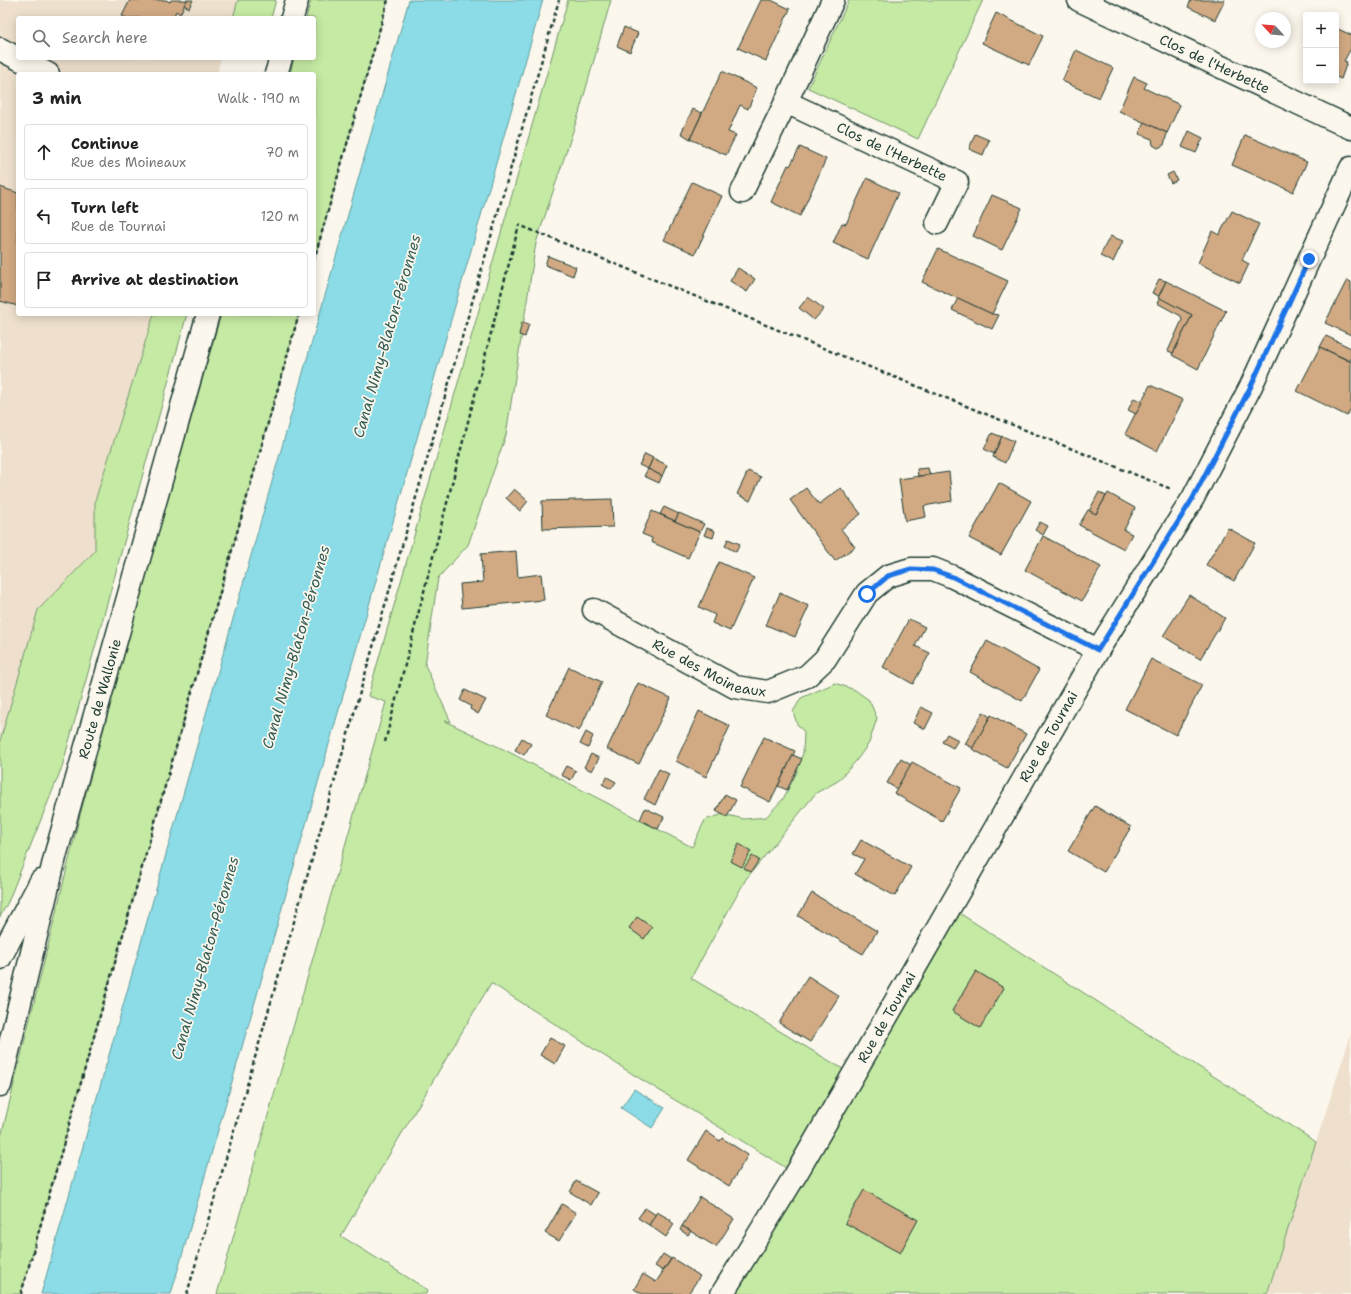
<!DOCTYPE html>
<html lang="en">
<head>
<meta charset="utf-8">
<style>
	:root { --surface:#fff; --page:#f2f2f2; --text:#222; --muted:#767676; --line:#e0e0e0 }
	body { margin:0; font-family:"Shantell Sans",sans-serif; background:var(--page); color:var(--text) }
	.controls { position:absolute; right:12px; top:12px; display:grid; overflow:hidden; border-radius:4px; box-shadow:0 2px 10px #0003 }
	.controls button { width:36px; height:36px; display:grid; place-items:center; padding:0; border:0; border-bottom:1px solid var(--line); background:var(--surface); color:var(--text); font:20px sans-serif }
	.compass { position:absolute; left:1255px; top:12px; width:36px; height:36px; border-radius:50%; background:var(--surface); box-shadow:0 2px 10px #0003; rotate:296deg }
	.stop { position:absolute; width:12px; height:12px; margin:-9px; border:3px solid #1a73e8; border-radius:50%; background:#fff }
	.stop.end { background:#1a73e8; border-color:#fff; box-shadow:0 1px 4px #0008 }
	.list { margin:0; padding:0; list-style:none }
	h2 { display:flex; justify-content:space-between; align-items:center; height:52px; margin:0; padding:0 16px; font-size:17px }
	h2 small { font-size:13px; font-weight:400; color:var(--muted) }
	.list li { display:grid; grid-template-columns:26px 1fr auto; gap:12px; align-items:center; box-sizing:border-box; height:56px; margin:0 8px 8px; padding:0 8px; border:1px solid var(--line); border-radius:4px }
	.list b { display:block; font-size:15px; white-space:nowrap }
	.list p { margin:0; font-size:13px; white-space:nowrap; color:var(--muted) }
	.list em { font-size:13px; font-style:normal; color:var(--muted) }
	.icon { flex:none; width:22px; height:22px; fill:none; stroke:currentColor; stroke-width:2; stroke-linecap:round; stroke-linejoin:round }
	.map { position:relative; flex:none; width:1351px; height:1294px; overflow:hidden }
	.search { position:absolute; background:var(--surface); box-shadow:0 2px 10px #0003; left:16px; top:16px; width:300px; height:44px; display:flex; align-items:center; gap:10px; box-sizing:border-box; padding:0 14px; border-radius:4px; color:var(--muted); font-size:15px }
	.panel { position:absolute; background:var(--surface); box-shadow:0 2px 10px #0003; left:16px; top:72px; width:300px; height:244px; border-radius:4px }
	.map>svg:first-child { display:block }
	.built { fill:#eee0cc }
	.green { fill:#c5eaa3; stroke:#72946c }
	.water { fill:#8bdce6; stroke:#609c9f }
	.building { fill:#d1a983; stroke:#1f3d34 }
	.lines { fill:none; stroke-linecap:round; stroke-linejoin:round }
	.minor-casing { stroke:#1f3d34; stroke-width:25 }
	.major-casing { stroke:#1f3d34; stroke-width:25 }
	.path { stroke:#1f3d34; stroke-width:2.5; stroke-dasharray:4 3; stroke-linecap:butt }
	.minor { stroke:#fbf7ec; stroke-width:22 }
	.major { stroke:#fbf7ec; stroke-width:22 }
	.route { stroke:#1a73e8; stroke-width:5 }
	.labels { text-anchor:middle; stroke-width:3.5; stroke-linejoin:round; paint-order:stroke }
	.street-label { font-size:14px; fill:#1f3d34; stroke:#fbf7ec }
	.water-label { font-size:15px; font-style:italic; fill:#355d58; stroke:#fbf7ec }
</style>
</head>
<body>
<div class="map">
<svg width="1351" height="1294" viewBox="0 0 1351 1294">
	<rect width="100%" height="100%" fill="#fbf7ec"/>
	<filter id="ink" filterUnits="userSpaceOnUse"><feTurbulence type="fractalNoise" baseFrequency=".025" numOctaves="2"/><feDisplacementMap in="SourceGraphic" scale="8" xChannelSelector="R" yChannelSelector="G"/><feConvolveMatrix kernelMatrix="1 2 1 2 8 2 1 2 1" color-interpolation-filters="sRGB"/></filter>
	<g filter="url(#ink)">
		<g class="built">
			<path d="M0,0H238L233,18H18V58H221L217,74H18V314H154L95,501V551L38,610L0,741Z"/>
			<path d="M1351,1034V1294H1267L1316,1142Z"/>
		</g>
		<g class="green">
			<path d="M238,0H276L271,18H233Z"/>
			<path d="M311,0H388L314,260V74H290L294,58H314V18H306Z"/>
			<path d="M568,0H611L579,113L536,243L506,435L468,545L438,578L425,665L451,722L445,721L503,749L692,847L705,820L723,814L744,819L766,817L783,799L796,774L803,753L804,732L797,724L793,712L801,698L835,683L855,690L869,700L877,718L869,743L856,761L838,781L816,793L746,879L691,978L853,1075L950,907L1316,1142L1267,1294H722L796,1174L634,1075L491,983L341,1236L428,1290L426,1294H217L386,702L368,696Z"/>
			<path d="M849,0H983L918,139L808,88Z"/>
			<path d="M154,314H187L62,767L8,902L0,917V741L38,610L95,551V501Z"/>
			<path d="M221,314H299L21,1294H0V1141L80,815L146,575Z"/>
		</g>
		<g class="water">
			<path d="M409,0H543L171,1294H41Z"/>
			<path d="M634,1089L665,1108L652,1128L621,1108Z"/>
		</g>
		<g class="building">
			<path d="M130,0H166L170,2L171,0H187L180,14L176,11L173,18H127L122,16Z"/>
			<path d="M187,0H193L189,8L184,5Z"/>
			<path d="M761,0H771L790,9L766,61L738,48Z"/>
			<path d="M1191,0H1225L1215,20L1188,7Z"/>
			<path d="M996,13L1043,36L1029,65L982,43Z"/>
			<path d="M624,27L638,33L630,52L617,46Z"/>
			<path d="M1336,28L1351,35V50H1350L1344,61L1347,62L1341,79L1336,77Z"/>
			<path d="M1076,50L1113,68L1099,98L1062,81Z"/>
			<path d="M722,71L757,88L748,109L740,105L728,132L736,135L726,155L690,139Z"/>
			<path d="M1134,77L1147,83L1144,88L1180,105L1167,133L1119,111Z"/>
			<path d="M693,109L702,113L690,139L681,133Z"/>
			<path d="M1144,122L1167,133L1164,145L1158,148L1153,145L1152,139L1139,134Z"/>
			<path d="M1189,131L1203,138L1196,153L1182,147Z"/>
			<path d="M975,134L989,140L983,155L969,149Z"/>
			<path d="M1245,135L1307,162L1293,192L1232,165Z"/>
			<path d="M800,147L826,159L800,216L771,202L788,165L790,166Z"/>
			<path d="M1173,172L1177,180L1171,183L1167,175Z"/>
			<path d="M867,178L898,193L868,259L833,243L842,223L846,224Z"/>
			<path d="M692,182L722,196L695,254L664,240Z"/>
			<path d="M0,187L18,193V306L0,301Z"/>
			<path d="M992,195L1022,208L1002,250L973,236Z"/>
			<path d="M1232,211L1259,224L1242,260L1249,264L1240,283L1198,263L1212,231L1219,235Z"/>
			<path d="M1110,236L1123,241L1113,262L1100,256Z"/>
			<path d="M938,249L1008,281L992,314L922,282Z"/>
			<path d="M548,256L576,267L573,276L545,265Z"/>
			<path d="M738,268L755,279L747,292L730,281Z"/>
			<path d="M1159,279L1166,281L1159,296L1152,293Z"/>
			<path d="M1347,280L1351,282V335L1325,323Z"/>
			<path d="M1166,281L1226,311L1198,369L1172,355L1192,315L1158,298Z"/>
			<path d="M808,297L824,309L814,320L799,308Z"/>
			<path d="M958,298L992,314L999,315L992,329L952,310Z"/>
			<path d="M1160,298L1192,315L1173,353L1168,351L1182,320L1181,316L1157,303Z"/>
			<path d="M522,322L529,324L525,337L519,335Z"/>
			<path d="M1326,336L1351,348V358L1350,361L1320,347Z"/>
			<path d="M1320,347L1351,362V408L1347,416L1297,391Z"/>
			<path d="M1150,385L1183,400L1157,451L1125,434Z"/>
			<path d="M1134,398L1142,402L1136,414L1128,410Z"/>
			<path d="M992,433L1002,437L994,454L984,449Z"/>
			<path d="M1002,436L1014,441L1005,463L993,457Z"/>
			<path d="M645,454L653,458L648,469L639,465Z"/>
			<path d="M653,458L667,465L662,476L648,469Z"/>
			<path d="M928,468L930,475L918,476L917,469Z"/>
			<path d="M648,469L662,476L659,483L644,476Z"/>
			<path d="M748,471L761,477L750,501L737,494Z"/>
			<path d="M949,472L952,501L924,506L926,517L905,521L899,479Z"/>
			<path d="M999,483L1031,501L1001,555L969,538Z"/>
			<path d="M806,488L819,504L841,488L861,514L841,529L855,547L835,561L790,500Z"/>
			<path d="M514,489L528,501L520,511L506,498Z"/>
			<path d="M1099,492L1106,496L1096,514L1089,511Z"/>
			<path d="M1108,493L1135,508L1124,530L1132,534L1124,549L1079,525L1088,510L1096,514Z"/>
			<path d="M612,499L613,527L543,529L542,501Z"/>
			<path d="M664,507L679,514L675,521L660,514Z"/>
			<path d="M652,511L700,532L688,558L651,542L652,538L642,534Z"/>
			<path d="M679,513L704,524L700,532L675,521Z"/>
			<path d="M1040,522L1048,526L1043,535L1035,530Z"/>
			<path d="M707,528L715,531L713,538L704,535Z"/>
			<path d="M1228,528L1255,543L1234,581L1206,565Z"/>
			<path d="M1043,536L1101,567L1082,601L1025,570Z"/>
			<path d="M728,539L740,544L736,552L725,546Z"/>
			<path d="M516,551L518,577L541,574L544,600L462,608L460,584L483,582L481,554Z"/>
			<path d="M719,562L754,578L730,631L712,623L715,615L699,607Z"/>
			<path d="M780,593L809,606L795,637L766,625Z"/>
			<path d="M1189,595L1225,618L1200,659L1163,636Z"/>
			<path d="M909,619L925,627L915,646L930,653L913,684L883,667Z"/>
			<path d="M987,641L1039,670L1022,701L970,672Z"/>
			<path d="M1151,659L1202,685L1176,735L1125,709Z"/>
			<path d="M569,667L602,682L579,731L546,715Z"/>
			<path d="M638,683L671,698L639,764L607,749Z"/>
			<path d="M465,690L486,700L478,714L470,709L471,706L460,700Z"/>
			<path d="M921,707L933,713L925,729L913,723Z"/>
			<path d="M699,711L730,726L706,777L676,761Z"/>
			<path d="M983,712L990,717L973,748L965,744Z"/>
			<path d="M991,715L1026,734L1007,768L972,749Z"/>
			<path d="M586,732L593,736L588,748L580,744Z"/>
			<path d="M947,734L958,740L953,748L942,742Z"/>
			<path d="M764,737L795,751L770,802L740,787Z"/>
			<path d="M522,738L531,744L524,755L515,750Z"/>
			<path d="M591,754L599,758L592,771L584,767Z"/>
			<path d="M793,755L802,759L787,790L778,786Z"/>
			<path d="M901,759L911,765L897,789L887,783Z"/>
			<path d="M912,762L961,788L942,821L894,793Z"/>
			<path d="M566,766L576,771L571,780L561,775Z"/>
			<path d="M659,769L669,774L655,805L644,799Z"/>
			<path d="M607,777L616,782L611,789L602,784Z"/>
			<path d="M725,794L736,800L727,817L716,811Z"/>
			<path d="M1095,806L1131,827L1104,872L1068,851Z"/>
			<path d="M645,808L664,817L658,829L640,820Z"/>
			<path d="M861,840L911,867L895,896L855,874L864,859L853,854Z"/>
			<path d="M739,844L751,851L742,867L730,861Z"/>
			<path d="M752,856L759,860L751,872L744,868Z"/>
			<path d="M812,893L877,931L863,954L798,916Z"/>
			<path d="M637,917L652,927L644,939L629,928Z"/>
			<path d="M976,971L1004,988L980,1028L952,1011Z"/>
			<path d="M808,976L839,996L810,1042L779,1023Z"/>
			<path d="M550,1038L565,1046L555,1064L540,1055Z"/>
			<path d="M706,1131L720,1141L722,1138L748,1155L729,1186L688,1160Z"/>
			<path d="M576,1181L598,1193L591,1205L570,1192Z"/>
			<path d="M864,1190L918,1220L900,1253L845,1223Z"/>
			<path d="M700,1197L734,1219L716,1247L682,1226Z"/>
			<path d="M562,1204L576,1213L559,1241L545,1233Z"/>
			<path d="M645,1208L656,1215L649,1225L638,1218Z"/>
			<path d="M657,1212L671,1220L670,1221L674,1224L666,1237L649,1225Z"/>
			<path d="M682,1226L691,1231L688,1235L680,1230Z"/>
			<path d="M663,1254L671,1259L663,1271L655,1266Z"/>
			<path d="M672,1258L700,1276L688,1294H642L634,1289L643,1274L656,1282Z"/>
		</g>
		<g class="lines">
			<g class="minor-casing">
				<g id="minor">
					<path id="s1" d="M1079,0L1351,128"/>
					<path d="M0,49L48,74"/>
					<path id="s2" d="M786,102L957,182L937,223"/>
					<path d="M742,192L786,102L833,0"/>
					<path id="s3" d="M594,610L735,687L768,692L807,676L825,659L867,593L888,576L911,569H933L953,577L1098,650"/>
					<path id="s4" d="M722,1294L796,1174L1098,650L1193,498L1251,386L1351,168"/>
				</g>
			</g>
			<g class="major-casing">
				<g id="major">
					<path d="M292,18L297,0"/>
					<path d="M276,74L281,58"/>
					<path d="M0,958L41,881"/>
					<path id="s5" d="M0,1085L56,853L208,314"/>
				</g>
			</g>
			<g class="path">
				<path d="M314,260L388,0"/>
				<path d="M385,742L519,225L1171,489"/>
				<path d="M21,1294L299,314"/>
				<path d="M187,1294L559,0"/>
			</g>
			<use href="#minor" class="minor"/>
			<use href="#major" class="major"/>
		</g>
	</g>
	<g class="lines" filter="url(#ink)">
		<path class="route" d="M867,594L888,576L911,569L933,570L953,577L1098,650L1193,498L1251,386L1309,259"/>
	</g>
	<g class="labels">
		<g class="street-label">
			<text dy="5" stroke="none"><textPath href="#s1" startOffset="150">Clos de l'Herbette</textPath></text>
			<text dy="5" stroke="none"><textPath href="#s2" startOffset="117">Clos de l'Herbette</textPath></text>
			<text dy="5" stroke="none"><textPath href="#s3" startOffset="130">Rue des Moineaux</textPath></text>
			<text dy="5" stroke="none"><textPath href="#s5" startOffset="399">Route de Wallonie</textPath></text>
			<text dy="5" stroke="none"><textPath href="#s4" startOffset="646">Rue de Tournai</textPath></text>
			<text dy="5" stroke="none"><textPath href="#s4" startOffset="322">Rue de Tournai</textPath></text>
		</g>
		<g class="water-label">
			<text transform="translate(387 336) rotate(-74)" y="5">Canal Nimy-Blaton-Péronnes</text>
			<text transform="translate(296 647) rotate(-74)" y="5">Canal Nimy-Blaton-Péronnes</text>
			<text transform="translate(205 958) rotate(-74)" y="5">Canal Nimy-Blaton-Péronnes</text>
		</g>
	</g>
</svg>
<div class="controls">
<button>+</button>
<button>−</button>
</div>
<svg class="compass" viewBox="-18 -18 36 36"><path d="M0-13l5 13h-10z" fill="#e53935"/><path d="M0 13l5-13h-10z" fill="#767676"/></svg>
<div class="stop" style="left:867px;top:594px"></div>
<div class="stop end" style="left:1309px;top:259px"></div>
<div class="search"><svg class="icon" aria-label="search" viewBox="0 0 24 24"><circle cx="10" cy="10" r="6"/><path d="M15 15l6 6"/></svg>Search here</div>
<section class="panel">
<h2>3 min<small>Walk · 190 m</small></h2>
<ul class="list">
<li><svg class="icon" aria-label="ahead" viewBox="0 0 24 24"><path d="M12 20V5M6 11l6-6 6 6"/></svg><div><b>Continue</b><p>Rue des Moineaux</p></div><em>70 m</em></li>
<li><svg class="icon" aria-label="left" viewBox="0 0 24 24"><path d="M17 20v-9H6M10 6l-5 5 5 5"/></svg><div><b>Turn left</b><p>Rue de Tournai</p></div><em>120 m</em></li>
<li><svg class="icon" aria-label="arrive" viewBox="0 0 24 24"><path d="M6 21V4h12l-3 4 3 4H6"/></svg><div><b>Arrive at destination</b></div></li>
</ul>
</section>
</div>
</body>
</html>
